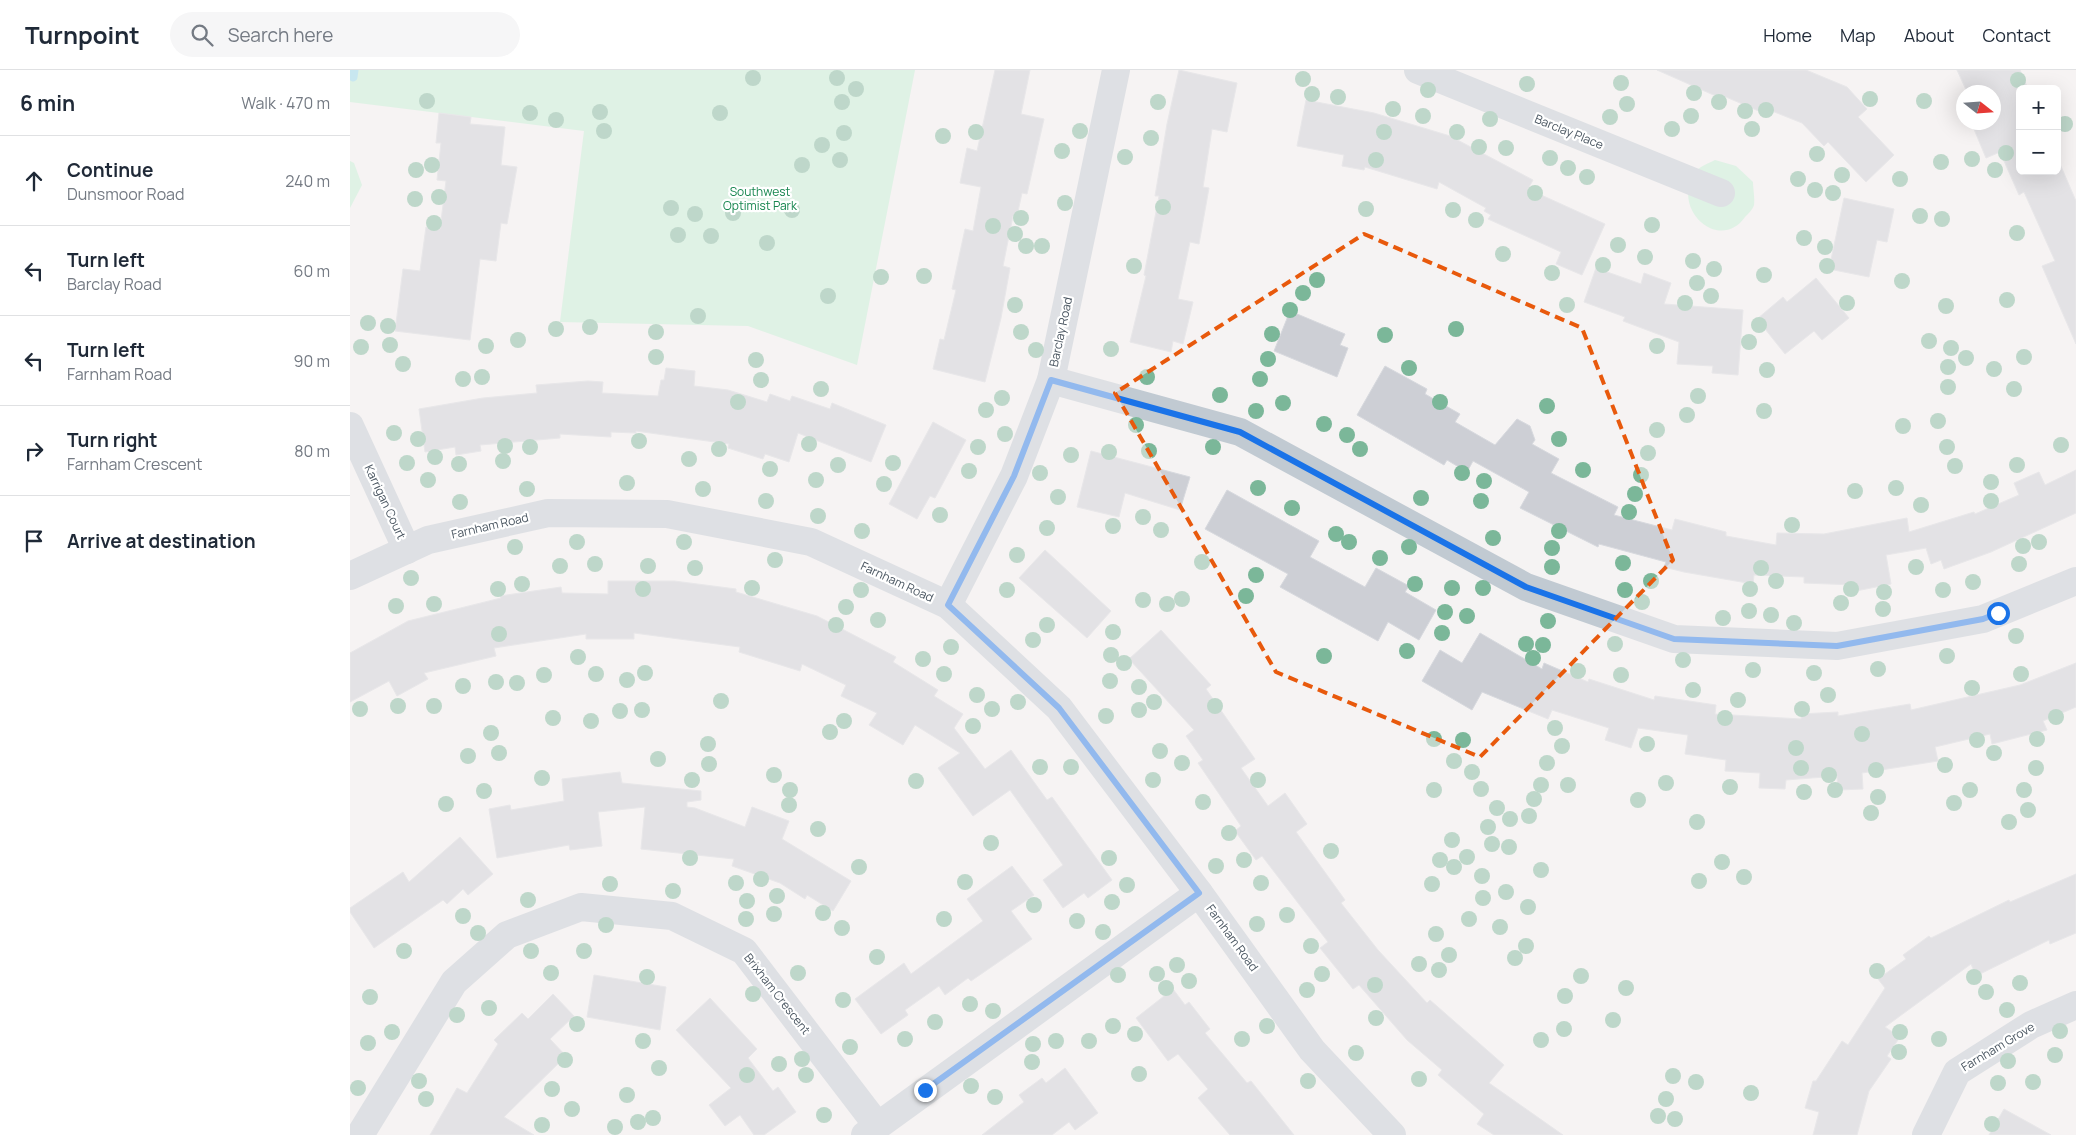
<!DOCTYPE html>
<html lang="en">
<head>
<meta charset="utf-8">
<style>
	:root { --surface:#fff; --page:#f6f6f7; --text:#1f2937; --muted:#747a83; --line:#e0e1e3 }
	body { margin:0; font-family:Manrope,sans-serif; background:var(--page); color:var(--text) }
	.controls { position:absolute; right:15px; top:15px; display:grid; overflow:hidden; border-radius:8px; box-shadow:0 5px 20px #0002 }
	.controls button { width:45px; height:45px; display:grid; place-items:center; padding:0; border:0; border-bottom:1px solid var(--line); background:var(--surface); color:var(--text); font:25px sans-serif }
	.compass { position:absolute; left:1606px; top:15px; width:45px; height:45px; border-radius:50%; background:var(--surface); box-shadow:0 5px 20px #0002; rotate:107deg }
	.stop { position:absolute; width:15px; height:15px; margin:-11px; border:4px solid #1a73e8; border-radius:50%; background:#fff }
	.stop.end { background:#1a73e8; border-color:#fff; box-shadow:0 1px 5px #0008 }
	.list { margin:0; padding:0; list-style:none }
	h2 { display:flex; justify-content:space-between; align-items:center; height:65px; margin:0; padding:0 20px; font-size:21px }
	h2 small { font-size:16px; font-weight:400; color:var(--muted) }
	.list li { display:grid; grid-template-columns:32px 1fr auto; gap:15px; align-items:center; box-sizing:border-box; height:90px; padding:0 20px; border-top:1px solid var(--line) }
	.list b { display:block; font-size:19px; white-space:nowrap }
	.list p { margin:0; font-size:16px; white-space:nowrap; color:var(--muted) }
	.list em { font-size:16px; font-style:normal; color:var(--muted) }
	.icon { flex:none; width:28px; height:28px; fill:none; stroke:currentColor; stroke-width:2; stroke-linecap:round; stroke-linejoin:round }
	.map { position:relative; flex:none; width:1726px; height:1065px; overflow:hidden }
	header { display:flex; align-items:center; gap:30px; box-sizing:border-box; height:70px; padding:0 25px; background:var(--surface); border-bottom:1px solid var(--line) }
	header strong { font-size:24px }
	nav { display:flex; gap:28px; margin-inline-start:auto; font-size:18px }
	.search { width:350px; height:45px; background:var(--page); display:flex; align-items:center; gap:12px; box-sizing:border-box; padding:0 18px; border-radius:28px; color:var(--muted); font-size:19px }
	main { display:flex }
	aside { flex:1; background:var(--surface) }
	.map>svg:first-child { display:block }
	.green { fill:#c3f1d5 }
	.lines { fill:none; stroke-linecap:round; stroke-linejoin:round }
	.stream { stroke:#90daee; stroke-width:9 }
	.building { fill:#cdcfd5; stroke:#d7d9de }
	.minor { stroke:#c1cad2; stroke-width:28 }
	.tertiary { stroke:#c1cad2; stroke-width:28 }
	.tree { fill:#7bb799 }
	.route { stroke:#1a73e8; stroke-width:6 }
	.marked { fill:none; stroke:#e8590c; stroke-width:4; stroke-dasharray:10 6; stroke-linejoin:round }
	.labels { text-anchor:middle; stroke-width:4.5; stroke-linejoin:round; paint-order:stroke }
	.street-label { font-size:12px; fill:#4a5661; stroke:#fff }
	.park-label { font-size:12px; fill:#17864f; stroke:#fff }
</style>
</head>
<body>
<header>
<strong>Turnpoint</strong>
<div class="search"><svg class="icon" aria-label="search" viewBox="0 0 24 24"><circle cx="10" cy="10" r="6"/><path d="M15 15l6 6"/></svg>Search here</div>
<nav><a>Home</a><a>Map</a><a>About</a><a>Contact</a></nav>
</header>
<main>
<aside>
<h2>6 min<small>Walk · 470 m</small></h2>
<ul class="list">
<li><svg class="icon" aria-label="ahead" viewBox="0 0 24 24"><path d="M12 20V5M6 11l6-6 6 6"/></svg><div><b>Continue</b><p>Dunsmoor Road</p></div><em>240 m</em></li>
<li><svg class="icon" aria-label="left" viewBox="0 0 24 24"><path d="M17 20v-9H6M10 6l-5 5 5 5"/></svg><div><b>Turn left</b><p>Barclay Road</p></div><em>60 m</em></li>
<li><svg class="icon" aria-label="left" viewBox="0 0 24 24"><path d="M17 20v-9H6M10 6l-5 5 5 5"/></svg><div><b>Turn left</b><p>Farnham Road</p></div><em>90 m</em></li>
<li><svg class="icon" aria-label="right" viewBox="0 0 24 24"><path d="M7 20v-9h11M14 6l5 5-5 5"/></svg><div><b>Turn right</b><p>Farnham Crescent</p></div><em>80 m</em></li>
<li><svg class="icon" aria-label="arrive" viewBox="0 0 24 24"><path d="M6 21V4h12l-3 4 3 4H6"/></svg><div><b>Arrive at destination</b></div></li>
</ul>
</aside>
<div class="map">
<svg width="1726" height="1065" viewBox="0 0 1726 1065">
	<rect width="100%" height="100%" fill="#f5f3f3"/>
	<g class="green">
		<path d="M0,0H565L507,295L398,256L210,252L234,61L0,32Z"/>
		<path d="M1365,90L1386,96L1403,112C1403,119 1405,128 1404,135C1403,139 1398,144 1395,147C1370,183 1320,140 1345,102C1349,97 1359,93 1365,90Z"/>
		<path d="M0,91L4,93L12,115L0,138Z"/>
	</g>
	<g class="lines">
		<path class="stream" d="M3,7L4,0"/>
	</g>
	<g class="building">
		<path d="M645,0H680L671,44L694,49L677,124L672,123L667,146H663L653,196L660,198L651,248L635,312L583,299L590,269L594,270L606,220L602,219L615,159L623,161L631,117L610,113L617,78L627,81Z"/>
		<path d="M829,0L887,13L877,62L862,59L853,117L859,118L849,174L840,172L828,229L843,232L833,274L823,271L821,282L780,272L796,206L794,205L809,126H805L817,54Z"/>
		<path d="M1307,0H1456L1497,17L1517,39L1508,47L1544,85L1516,112L1478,72L1474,76L1452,53L1412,37L1411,42L1369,24L1368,27Z"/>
		<path d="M1607,0H1670L1678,19H1670V101H1707V87L1726,131V274L1692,196L1705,191L1674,122L1669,125L1650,82L1636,88L1621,52H1644V22H1617Z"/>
		<path d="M956,30L1024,43L1100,66L1183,110L1178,119L1255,154L1232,205L1206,194L1211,182L1138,149L1141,145L1134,141L1136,138L1089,112L1087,119L1015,97L1014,100L992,96L994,85L947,76Z"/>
		<path d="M89,43L121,47L120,54L155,57L151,95L167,97L157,154L151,153L146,191L130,189L120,270L45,261L53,199L70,201L76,157L90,159L96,111L87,110L91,73H86Z"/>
		<path d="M1494,128L1544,139L1537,172L1527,170L1519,207L1479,199Z"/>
		<path d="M1246,198L1291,214L1294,203L1321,213L1314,234L1393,240L1388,305L1362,303L1363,296L1327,294L1329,272L1273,251L1275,247L1234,232Z"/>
		<path d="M1466,208L1499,248L1472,270L1464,261L1435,284L1407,249L1433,227L1437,232Z"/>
		<path d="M940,241L995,264L990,275L998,278L987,307L924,281Z"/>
		<path d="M1035,296L1077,319L1075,324L1110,344L1105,352L1145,375L1167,349L1180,356L1185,370L1182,374L1209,389L1201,403L1268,437L1264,445L1322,460L1325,449L1376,462V466L1426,475L1427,463L1474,464L1557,448L1559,462L1624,442L1625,444L1669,425L1664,413L1689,402L1695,415L1726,400V443L1641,482L1594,499L1591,490L1581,494L1576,478L1536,485L1541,514L1506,521L1505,515L1454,513V507L1404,505L1403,514L1334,502L1314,497L1316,492L1249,474L1248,477L1170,438L1179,422L1123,391L1117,402L1097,390L1094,395L1007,345Z"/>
		<path d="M316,298L345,301L344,316L378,320L417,332L420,324L440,331L442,326L480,339L482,333L536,355L521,392L448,363L439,392L415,384L413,389L378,378L379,374L286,361V363L261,362V367L210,364V368L130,375L131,381L106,385L105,377L75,382L69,339L133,328L187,323L186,315L238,311L253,312L252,323L308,326L311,310H314Z"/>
		<path d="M583,352L616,370L585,428L580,426L567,449L539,434Z"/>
		<path d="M741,381L840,407L830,440L775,423L769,447L727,437Z"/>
		<path d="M877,420L969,471L960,487L1015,517L1026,498L1059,516L1055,522L1086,540L1069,570L1038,552L1028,571L930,517L938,504L855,459Z"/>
		<path d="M695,480L761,541L737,568L669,508Z"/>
		<path d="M258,511H324L386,519V522L467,546L546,587L543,592L588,620L584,626L613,644L604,658L635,699L661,680L697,730L702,727L762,810L738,828L734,823L713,838L693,810L713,795L660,720L623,746L588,698L610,683L565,655L553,675L519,655L527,643L491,626L496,615L452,594L450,601L389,582L390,577L284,563V569H236V564L144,578L146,586L74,603L78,609L47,626L39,611L0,632V583L58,551L151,528L150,526L211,517L212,523L258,524Z"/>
		<path d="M811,560L861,615L856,619L905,689L891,698L918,736L935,723L957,754L946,762L995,830L991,833L1028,880L1077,933L1080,930L1154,995L1139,1013L1213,1065H1144L1127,1054L1134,1044L1088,1005L1092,1000L1057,970L1009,915L1003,919L970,878L978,872L912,786L906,790L885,761L891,756L848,693L853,690L836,666L844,660L779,589Z"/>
		<path d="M1130,563L1192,599L1194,593L1238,612L1239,609L1304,630L1305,626L1366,635L1365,644L1451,649V644L1488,642V646L1560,634L1561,640L1670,615L1726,593V637L1693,651L1697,660L1642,674L1640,664L1585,677L1588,691L1512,703L1513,719L1488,720L1487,706L1436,710L1435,719L1409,718L1410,703L1375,701L1376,690L1335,684L1338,665L1288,658L1281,678L1255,670L1259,658L1202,640L1198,649L1132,622L1122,640L1072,611L1090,580L1112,593Z"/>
		<path d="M270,702L272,713L351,721V730L337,732V737L345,738L395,757L402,737L439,751L432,769L501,811L483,841L457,825L455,829L430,813L382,796L384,789L291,779L295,737L248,742L252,776L220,780L219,775L147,788L139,739L160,735L161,740L214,731L212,709Z"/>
		<path d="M110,767L143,804L118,825L113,819L97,834L93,830L24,878L0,842V838L53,802L59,812Z"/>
		<path d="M662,796L684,825L661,841L682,869L621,911L618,908L595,925L589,916L555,940L558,945L531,964L505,929L554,893L561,904L633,851L617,829Z"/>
		<path d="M1726,804V863L1700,874L1699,870L1626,906L1621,894L1535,957L1550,967L1537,986L1541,989L1519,1021L1507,1065H1463L1469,1042L1455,1038L1463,1011H1466L1492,971L1498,975L1535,918L1528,909L1556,889L1553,885L1579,866L1581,868L1659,830L1660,832Z"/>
		<path d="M244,905L316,917L310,960L237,947Z"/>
		<path d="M823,919L835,935L839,932L860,959L855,963L897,1013L901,1011L944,1065H880L848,1028L858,1019L828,984L818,991L786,948Z"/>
		<path d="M203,924L224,946L200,969L216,986L154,1047L184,1065H80L107,1018L117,1023L148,974L144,970L172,943L178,949Z"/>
		<path d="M360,928L407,979L398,988L423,1021L428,1017L446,1042L414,1065H404L390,1045L375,1056L359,1035L381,1018L326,960Z"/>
		<path d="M715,998L748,1043L725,1060L719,1052L702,1065H632L674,1032L669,1025L692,1008L696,1013Z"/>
		<path d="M1654,1039L1701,1065H1639Z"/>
	</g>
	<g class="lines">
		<g class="minor">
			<path d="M1068,0L1371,123"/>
			<path d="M701,310L890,362L1176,517L1324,569L1487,576L1633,549L1726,511"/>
			<path d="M0,356L57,480"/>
			<path d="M10,1065L104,912L157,865L231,837L322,846L394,881L527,1055"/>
			<path d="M515,1065L849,823"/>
			<path d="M1576,1065L1607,1002L1681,955L1726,935"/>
		</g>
		<g class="tertiary">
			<path d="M0,506L78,470L198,443L317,444L461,472L598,535L709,638L849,823L962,980L1042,1065"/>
			<path d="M598,535L664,406L701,310L766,0"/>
		</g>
	</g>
	<g class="tree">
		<circle cx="403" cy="8" r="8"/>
		<circle cx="487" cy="8" r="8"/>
		<circle cx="953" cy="9" r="8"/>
		<circle cx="1668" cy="10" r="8"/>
		<circle cx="1271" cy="13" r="8"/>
		<circle cx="1177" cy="14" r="8"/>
		<circle cx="506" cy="19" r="8"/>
		<circle cx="1078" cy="20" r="8"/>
		<circle cx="1344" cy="23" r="8"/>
		<circle cx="962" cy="24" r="8"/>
		<circle cx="988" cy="27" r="8"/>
		<circle cx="1520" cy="29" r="8"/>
		<circle cx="77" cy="31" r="8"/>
		<circle cx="1574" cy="31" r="8"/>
		<circle cx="492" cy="32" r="8"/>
		<circle cx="808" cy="32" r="8"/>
		<circle cx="1369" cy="32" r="8"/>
		<circle cx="1277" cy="34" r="8"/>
		<circle cx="1043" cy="39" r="8"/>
		<circle cx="1416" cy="40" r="8"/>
		<circle cx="1395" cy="41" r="8"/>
		<circle cx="250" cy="42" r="8"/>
		<circle cx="180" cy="43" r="8"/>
		<circle cx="370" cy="43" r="8"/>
		<circle cx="1073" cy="46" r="8"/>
		<circle cx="1341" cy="46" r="8"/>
		<circle cx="1260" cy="47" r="8"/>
		<circle cx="1140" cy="49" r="8"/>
		<circle cx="206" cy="50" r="8"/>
		<circle cx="1715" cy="54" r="8"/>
		<circle cx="1322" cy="59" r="8"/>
		<circle cx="1402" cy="59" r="8"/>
		<circle cx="254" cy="61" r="8"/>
		<circle cx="730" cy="61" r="8"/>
		<circle cx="626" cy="62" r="8"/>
		<circle cx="1034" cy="62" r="8"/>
		<circle cx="1107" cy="62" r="8"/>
		<circle cx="494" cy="63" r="8"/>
		<circle cx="593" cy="66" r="8"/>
		<circle cx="801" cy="68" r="8"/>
		<circle cx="472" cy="75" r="8"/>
		<circle cx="1129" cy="77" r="8"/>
		<circle cx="1156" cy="78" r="8"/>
		<circle cx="712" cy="81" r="8"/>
		<circle cx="1656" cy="83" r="8"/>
		<circle cx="1467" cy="84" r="8"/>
		<circle cx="775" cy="87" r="8"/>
		<circle cx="1200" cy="88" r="8"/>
		<circle cx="1622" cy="89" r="8"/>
		<circle cx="490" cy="90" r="8"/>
		<circle cx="1026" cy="90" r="8"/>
		<circle cx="1591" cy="92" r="8"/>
		<circle cx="82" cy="95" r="8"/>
		<circle cx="452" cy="95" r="8"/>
		<circle cx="1218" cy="98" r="8"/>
		<circle cx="66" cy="100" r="8"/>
		<circle cx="1645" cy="100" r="8"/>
		<circle cx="1492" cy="105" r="8"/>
		<circle cx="1237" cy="107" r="8"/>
		<circle cx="1448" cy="109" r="8"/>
		<circle cx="1550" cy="109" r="8"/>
		<circle cx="1465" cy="120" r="8"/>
		<circle cx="1185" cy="123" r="8"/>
		<circle cx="1483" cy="123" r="8"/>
		<circle cx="89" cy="127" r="8"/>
		<circle cx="65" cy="129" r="8"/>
		<circle cx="715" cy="133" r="8"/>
		<circle cx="813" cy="137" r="8"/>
		<circle cx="321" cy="138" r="8"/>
		<circle cx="1016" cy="139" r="8"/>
		<circle cx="442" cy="140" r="8"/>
		<circle cx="1103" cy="140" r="8"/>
		<circle cx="383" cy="143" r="8"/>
		<circle cx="345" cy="144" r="8"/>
		<circle cx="1570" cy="146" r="8"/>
		<circle cx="671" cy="148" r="8"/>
		<circle cx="1592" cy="149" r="8"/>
		<circle cx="1126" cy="150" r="8"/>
		<circle cx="84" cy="153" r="8"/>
		<circle cx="1302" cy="155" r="8"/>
		<circle cx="643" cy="156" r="8"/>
		<circle cx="1667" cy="163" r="8"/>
		<circle cx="665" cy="164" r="8"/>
		<circle cx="328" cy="165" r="8"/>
		<circle cx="361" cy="166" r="8"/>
		<circle cx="1454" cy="168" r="8"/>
		<circle cx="417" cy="173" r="8"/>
		<circle cx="1268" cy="175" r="8"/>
		<circle cx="676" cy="176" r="8"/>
		<circle cx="692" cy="176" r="8"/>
		<circle cx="1475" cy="177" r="8"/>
		<circle cx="1153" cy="184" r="8"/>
		<circle cx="1295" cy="187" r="8"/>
		<circle cx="1343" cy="191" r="8"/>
		<circle cx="1253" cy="195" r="8"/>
		<circle cx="784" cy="196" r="8"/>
		<circle cx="1477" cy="196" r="8"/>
		<circle cx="1364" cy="199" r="8"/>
		<circle cx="1202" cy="203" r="8"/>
		<circle cx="1414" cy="205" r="8"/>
		<circle cx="574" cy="206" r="8"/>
		<circle cx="531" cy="207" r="8"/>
		<circle cx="967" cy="210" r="8"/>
		<circle cx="1552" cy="211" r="8"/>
		<circle cx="1347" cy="213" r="8"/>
		<circle cx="953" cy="223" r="8"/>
		<circle cx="478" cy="226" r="8"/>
		<circle cx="1361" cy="226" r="8"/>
		<circle cx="1657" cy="230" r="8"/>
		<circle cx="1335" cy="233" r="8"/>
		<circle cx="1497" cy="233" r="8"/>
		<circle cx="665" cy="235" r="8"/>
		<circle cx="1217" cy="235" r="8"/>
		<circle cx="1596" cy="236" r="8"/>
		<circle cx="940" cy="240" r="8"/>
		<circle cx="348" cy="246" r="8"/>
		<circle cx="18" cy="253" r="8"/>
		<circle cx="1409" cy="255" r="8"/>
		<circle cx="38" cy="256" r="8"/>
		<circle cx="240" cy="257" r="8"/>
		<circle cx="206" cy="259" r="8"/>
		<circle cx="1106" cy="259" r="8"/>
		<circle cx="306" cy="262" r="8"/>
		<circle cx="671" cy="262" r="8"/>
		<circle cx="922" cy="264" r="8"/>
		<circle cx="1035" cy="265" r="8"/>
		<circle cx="168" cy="270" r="8"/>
		<circle cx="1579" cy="271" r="8"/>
		<circle cx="1399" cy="272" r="8"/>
		<circle cx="40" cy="275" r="8"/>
		<circle cx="136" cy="276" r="8"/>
		<circle cx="1307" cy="276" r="8"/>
		<circle cx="11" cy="277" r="8"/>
		<circle cx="1601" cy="278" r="8"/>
		<circle cx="761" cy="279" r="8"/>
		<circle cx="686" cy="280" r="8"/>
		<circle cx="306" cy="287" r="8"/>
		<circle cx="1674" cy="287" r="8"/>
		<circle cx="1616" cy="288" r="8"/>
		<circle cx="918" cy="289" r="8"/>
		<circle cx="406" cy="290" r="8"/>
		<circle cx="53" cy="294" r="8"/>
		<circle cx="1598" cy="297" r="8"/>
		<circle cx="1059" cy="298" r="8"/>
		<circle cx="1644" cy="299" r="8"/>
		<circle cx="1417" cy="300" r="8"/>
		<circle cx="132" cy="307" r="8"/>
		<circle cx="797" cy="307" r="8"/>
		<circle cx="113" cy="309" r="8"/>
		<circle cx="910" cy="309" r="8"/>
		<circle cx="411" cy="310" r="8"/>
		<circle cx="1598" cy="317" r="8"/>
		<circle cx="471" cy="319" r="8"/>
		<circle cx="1664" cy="319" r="8"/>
		<circle cx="870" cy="325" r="8"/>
		<circle cx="1348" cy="326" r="8"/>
		<circle cx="652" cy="328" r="8"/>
		<circle cx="388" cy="332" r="8"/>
		<circle cx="1090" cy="332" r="8"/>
		<circle cx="933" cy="333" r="8"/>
		<circle cx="1197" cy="336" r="8"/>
		<circle cx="636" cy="340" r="8"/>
		<circle cx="906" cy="341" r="8"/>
		<circle cx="1414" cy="341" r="8"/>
		<circle cx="1337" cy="345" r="8"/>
		<circle cx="1588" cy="351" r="8"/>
		<circle cx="974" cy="354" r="8"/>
		<circle cx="786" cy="355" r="8"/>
		<circle cx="1553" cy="356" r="8"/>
		<circle cx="1307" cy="360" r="8"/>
		<circle cx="44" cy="363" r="8"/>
		<circle cx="655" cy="364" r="8"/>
		<circle cx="997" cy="365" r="8"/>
		<circle cx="68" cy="369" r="8"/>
		<circle cx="1209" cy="369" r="8"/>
		<circle cx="289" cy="371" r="8"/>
		<circle cx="459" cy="374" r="8"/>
		<circle cx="1711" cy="375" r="8"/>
		<circle cx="155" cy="376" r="8"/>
		<circle cx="180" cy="377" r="8"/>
		<circle cx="628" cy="377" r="8"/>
		<circle cx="863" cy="377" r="8"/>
		<circle cx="1597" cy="377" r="8"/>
		<circle cx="369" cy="379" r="8"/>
		<circle cx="1010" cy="379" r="8"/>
		<circle cx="799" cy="381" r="8"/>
		<circle cx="759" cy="382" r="8"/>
		<circle cx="1298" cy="383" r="8"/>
		<circle cx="721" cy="385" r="8"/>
		<circle cx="85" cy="387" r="8"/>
		<circle cx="339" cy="389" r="8"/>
		<circle cx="153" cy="391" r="8"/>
		<circle cx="57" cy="393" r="8"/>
		<circle cx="543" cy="393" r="8"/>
		<circle cx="109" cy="394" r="8"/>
		<circle cx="488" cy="395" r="8"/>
		<circle cx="1667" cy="395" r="8"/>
		<circle cx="1605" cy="396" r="8"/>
		<circle cx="420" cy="399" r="8"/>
		<circle cx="1233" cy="400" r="8"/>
		<circle cx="619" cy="401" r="8"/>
		<circle cx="690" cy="403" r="8"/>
		<circle cx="1112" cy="403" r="8"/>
		<circle cx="1291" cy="405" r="8"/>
		<circle cx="78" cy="410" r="8"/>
		<circle cx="466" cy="410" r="8"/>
		<circle cx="1134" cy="411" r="8"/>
		<circle cx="1641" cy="412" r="8"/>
		<circle cx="277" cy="413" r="8"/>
		<circle cx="534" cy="414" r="8"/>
		<circle cx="908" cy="418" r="8"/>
		<circle cx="1546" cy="418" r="8"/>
		<circle cx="177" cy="419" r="8"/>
		<circle cx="353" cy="419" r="8"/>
		<circle cx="1505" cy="421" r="8"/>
		<circle cx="1285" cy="424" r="8"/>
		<circle cx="708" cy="427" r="8"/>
		<circle cx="1071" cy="428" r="8"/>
		<circle cx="416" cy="431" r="8"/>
		<circle cx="1131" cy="431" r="8"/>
		<circle cx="1641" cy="431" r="8"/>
		<circle cx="110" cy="432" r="8"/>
		<circle cx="1571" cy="435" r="8"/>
		<circle cx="942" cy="438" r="8"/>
		<circle cx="1279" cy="442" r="8"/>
		<circle cx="590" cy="445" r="8"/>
		<circle cx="468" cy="446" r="8"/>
		<circle cx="793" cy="447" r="8"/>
		<circle cx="1442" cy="455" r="8"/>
		<circle cx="763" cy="456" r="8"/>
		<circle cx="697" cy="458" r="8"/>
		<circle cx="811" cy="460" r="8"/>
		<circle cx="512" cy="461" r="8"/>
		<circle cx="1209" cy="461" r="8"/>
		<circle cx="986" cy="464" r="8"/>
		<circle cx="1143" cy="468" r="8"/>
		<circle cx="227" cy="472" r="8"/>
		<circle cx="334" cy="472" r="8"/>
		<circle cx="999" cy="472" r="8"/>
		<circle cx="1689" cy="472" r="8"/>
		<circle cx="1673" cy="476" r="8"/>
		<circle cx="165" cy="477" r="8"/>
		<circle cx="1059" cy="477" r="8"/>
		<circle cx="1202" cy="478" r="8"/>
		<circle cx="667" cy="485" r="8"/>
		<circle cx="1030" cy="488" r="8"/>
		<circle cx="425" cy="490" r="8"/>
		<circle cx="852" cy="492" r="8"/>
		<circle cx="1273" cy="493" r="8"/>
		<circle cx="245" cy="494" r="8"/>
		<circle cx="1669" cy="494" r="8"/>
		<circle cx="210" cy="496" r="8"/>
		<circle cx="298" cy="496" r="8"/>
		<circle cx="1202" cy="497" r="8"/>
		<circle cx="1566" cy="497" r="8"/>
		<circle cx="345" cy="498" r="8"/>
		<circle cx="1411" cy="498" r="8"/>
		<circle cx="906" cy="505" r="8"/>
		<circle cx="61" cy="508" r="8"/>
		<circle cx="1301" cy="511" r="8"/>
		<circle cx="1426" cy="511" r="8"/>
		<circle cx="1623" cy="512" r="8"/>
		<circle cx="172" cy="514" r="8"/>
		<circle cx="1065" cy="514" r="8"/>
		<circle cx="402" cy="518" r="8"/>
		<circle cx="1102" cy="518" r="8"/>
		<circle cx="1133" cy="518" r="8"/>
		<circle cx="148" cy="519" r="8"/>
		<circle cx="293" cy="519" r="8"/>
		<circle cx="1400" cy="519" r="8"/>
		<circle cx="1501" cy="519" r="8"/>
		<circle cx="511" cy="520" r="8"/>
		<circle cx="657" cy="520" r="8"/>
		<circle cx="1275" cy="520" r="8"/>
		<circle cx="1593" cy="520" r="8"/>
		<circle cx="1534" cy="522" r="8"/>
		<circle cx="896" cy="526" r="8"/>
		<circle cx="832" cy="529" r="8"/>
		<circle cx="793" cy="530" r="8"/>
		<circle cx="1292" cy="532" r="8"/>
		<circle cx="1491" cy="533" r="8"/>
		<circle cx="84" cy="534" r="8"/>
		<circle cx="817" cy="534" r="8"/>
		<circle cx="46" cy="536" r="8"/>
		<circle cx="496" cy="537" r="8"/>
		<circle cx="1533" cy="539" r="8"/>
		<circle cx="1399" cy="541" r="8"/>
		<circle cx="1095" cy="542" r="8"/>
		<circle cx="1421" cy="545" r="8"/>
		<circle cx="1117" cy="546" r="8"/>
		<circle cx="1373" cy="548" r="8"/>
		<circle cx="528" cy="550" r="8"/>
		<circle cx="1198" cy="551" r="8"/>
		<circle cx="1444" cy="553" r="8"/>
		<circle cx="486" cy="555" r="8"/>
		<circle cx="697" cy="555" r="8"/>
		<circle cx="763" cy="562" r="8"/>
		<circle cx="1092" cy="563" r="8"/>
		<circle cx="149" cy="564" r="8"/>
		<circle cx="1666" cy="566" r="8"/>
		<circle cx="683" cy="570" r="8"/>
		<circle cx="1176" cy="574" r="8"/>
		<circle cx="1265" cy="574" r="8"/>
		<circle cx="1193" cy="575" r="8"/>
		<circle cx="601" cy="577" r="8"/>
		<circle cx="1057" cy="581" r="8"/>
		<circle cx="761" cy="585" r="8"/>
		<circle cx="974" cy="586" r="8"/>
		<circle cx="1597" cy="586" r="8"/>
		<circle cx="228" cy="587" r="8"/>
		<circle cx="1183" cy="588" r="8"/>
		<circle cx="573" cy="589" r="8"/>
		<circle cx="1333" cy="590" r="8"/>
		<circle cx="774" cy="593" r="8"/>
		<circle cx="1528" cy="599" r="8"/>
		<circle cx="1403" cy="600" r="8"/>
		<circle cx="1228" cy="601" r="8"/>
		<circle cx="295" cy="603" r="8"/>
		<circle cx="1464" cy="603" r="8"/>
		<circle cx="246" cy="604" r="8"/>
		<circle cx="594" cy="604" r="8"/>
		<circle cx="1671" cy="604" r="8"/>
		<circle cx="194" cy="605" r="8"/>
		<circle cx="1271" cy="605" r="8"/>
		<circle cx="277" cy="610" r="8"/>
		<circle cx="760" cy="611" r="8"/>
		<circle cx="146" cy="612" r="8"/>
		<circle cx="167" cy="613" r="8"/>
		<circle cx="113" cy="616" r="8"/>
		<circle cx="789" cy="617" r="8"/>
		<circle cx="1622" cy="618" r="8"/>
		<circle cx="1343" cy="620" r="8"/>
		<circle cx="627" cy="625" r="8"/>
		<circle cx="1478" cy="625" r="8"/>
		<circle cx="1388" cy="630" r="8"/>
		<circle cx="371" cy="631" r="8"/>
		<circle cx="668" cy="632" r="8"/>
		<circle cx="804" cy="632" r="8"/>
		<circle cx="48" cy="636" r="8"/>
		<circle cx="84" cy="636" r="8"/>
		<circle cx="865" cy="636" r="8"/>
		<circle cx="10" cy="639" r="8"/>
		<circle cx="642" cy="639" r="8"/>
		<circle cx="1452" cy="639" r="8"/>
		<circle cx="292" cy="640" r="8"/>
		<circle cx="789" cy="640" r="8"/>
		<circle cx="270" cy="641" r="8"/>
		<circle cx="756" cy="646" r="8"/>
		<circle cx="1706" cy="647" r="8"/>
		<circle cx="203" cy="648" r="8"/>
		<circle cx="1375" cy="648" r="8"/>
		<circle cx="241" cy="651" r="8"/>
		<circle cx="494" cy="651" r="8"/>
		<circle cx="623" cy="656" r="8"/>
		<circle cx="1205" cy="658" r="8"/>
		<circle cx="480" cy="662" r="8"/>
		<circle cx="141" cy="663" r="8"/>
		<circle cx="1512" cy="664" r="8"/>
		<circle cx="1084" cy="669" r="8"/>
		<circle cx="1687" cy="669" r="8"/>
		<circle cx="1113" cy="670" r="8"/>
		<circle cx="1627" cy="670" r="8"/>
		<circle cx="358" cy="674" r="8"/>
		<circle cx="1297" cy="674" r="8"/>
		<circle cx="1212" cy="676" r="8"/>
		<circle cx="1446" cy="678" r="8"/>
		<circle cx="810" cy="681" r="8"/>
		<circle cx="149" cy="683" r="8"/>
		<circle cx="1644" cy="683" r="8"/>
		<circle cx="118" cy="686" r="8"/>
		<circle cx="308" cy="689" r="8"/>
		<circle cx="1104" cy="691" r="8"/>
		<circle cx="832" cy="693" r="8"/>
		<circle cx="1197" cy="693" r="8"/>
		<circle cx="359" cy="694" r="8"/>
		<circle cx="1595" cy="695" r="8"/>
		<circle cx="690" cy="697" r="8"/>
		<circle cx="721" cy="697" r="8"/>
		<circle cx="1451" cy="698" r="8"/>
		<circle cx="1686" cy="698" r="8"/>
		<circle cx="1526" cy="700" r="8"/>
		<circle cx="1122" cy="702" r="8"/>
		<circle cx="424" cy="705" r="8"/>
		<circle cx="1479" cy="705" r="8"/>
		<circle cx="192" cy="708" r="8"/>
		<circle cx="342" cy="710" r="8"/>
		<circle cx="803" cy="710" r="8"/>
		<circle cx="908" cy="710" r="8"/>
		<circle cx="566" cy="711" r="8"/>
		<circle cx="1316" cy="713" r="8"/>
		<circle cx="1191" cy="715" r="8"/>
		<circle cx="1218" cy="715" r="8"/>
		<circle cx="1380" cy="717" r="8"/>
		<circle cx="1131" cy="719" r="8"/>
		<circle cx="440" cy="720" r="8"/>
		<circle cx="1084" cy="720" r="8"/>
		<circle cx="1485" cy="720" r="8"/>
		<circle cx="1620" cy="720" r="8"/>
		<circle cx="1674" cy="720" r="8"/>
		<circle cx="134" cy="721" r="8"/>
		<circle cx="1454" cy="722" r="8"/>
		<circle cx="1528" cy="727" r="8"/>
		<circle cx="1184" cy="729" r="8"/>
		<circle cx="1288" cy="730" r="8"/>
		<circle cx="853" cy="732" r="8"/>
		<circle cx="1604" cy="733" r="8"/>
		<circle cx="96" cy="734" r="8"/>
		<circle cx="439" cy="735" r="8"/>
		<circle cx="1147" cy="738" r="8"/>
		<circle cx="1678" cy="740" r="8"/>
		<circle cx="1521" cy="743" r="8"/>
		<circle cx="1179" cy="746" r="8"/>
		<circle cx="1160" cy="749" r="8"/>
		<circle cx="1347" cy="752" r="8"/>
		<circle cx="1659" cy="752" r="8"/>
		<circle cx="1138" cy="757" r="8"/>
		<circle cx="468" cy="759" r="8"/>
		<circle cx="879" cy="763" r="8"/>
		<circle cx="1102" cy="770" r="8"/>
		<circle cx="641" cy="773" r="8"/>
		<circle cx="1142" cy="774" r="8"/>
		<circle cx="1159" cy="777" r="8"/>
		<circle cx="981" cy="781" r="8"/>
		<circle cx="1117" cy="787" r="8"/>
		<circle cx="340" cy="788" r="8"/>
		<circle cx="759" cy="788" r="8"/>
		<circle cx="894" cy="790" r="8"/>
		<circle cx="1090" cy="790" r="8"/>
		<circle cx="1372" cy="792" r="8"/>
		<circle cx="866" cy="796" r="8"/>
		<circle cx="509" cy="797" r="8"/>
		<circle cx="1104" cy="797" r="8"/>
		<circle cx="1191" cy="800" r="8"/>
		<circle cx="1132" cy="806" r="8"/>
		<circle cx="1394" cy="807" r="8"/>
		<circle cx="411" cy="809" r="8"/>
		<circle cx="1349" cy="811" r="8"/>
		<circle cx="615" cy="812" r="8"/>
		<circle cx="386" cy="813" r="8"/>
		<circle cx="911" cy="813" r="8"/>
		<circle cx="260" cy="814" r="8"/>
		<circle cx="1082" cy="814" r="8"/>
		<circle cx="777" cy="815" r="8"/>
		<circle cx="323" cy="821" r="8"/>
		<circle cx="1156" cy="822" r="8"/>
		<circle cx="427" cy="826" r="8"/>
		<circle cx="1133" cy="828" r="8"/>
		<circle cx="178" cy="830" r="8"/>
		<circle cx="397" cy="831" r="8"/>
		<circle cx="762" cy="832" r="8"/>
		<circle cx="684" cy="835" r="8"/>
		<circle cx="1178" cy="837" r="8"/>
		<circle cx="473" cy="843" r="8"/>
		<circle cx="424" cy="844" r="8"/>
		<circle cx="937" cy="845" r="8"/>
		<circle cx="113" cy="846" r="8"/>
		<circle cx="396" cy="849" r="8"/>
		<circle cx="594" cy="849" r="8"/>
		<circle cx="1119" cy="849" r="8"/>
		<circle cx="727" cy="851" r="8"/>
		<circle cx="907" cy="854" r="8"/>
		<circle cx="256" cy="855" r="8"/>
		<circle cx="1150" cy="857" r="8"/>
		<circle cx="492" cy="858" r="8"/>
		<circle cx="753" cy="862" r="8"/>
		<circle cx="128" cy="863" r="8"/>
		<circle cx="1086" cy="864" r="8"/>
		<circle cx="961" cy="876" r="8"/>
		<circle cx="1176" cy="876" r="8"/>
		<circle cx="54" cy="881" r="8"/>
		<circle cx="181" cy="881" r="8"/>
		<circle cx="234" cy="881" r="8"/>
		<circle cx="1099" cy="885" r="8"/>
		<circle cx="527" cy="887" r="8"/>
		<circle cx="1165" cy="888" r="8"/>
		<circle cx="1069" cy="894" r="8"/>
		<circle cx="827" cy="895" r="8"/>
		<circle cx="1089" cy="900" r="8"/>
		<circle cx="1527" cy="901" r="8"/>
		<circle cx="201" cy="903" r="8"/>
		<circle cx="448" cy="903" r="8"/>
		<circle cx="807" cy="904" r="8"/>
		<circle cx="972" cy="904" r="8"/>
		<circle cx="768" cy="905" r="8"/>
		<circle cx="1231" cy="906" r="8"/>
		<circle cx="297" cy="907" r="8"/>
		<circle cx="1624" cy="907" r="8"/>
		<circle cx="839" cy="911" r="8"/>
		<circle cx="1670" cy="913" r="8"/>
		<circle cx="1025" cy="915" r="8"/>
		<circle cx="816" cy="918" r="8"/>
		<circle cx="1276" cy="918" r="8"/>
		<circle cx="957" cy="920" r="8"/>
		<circle cx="1636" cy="922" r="8"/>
		<circle cx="403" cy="924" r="8"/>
		<circle cx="1215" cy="926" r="8"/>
		<circle cx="20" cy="927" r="8"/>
		<circle cx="493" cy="930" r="8"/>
		<circle cx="620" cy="934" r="8"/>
		<circle cx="139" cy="938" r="8"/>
		<circle cx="1657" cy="940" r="8"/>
		<circle cx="643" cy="941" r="8"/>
		<circle cx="107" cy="945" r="8"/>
		<circle cx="1026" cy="948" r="8"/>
		<circle cx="1263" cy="950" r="8"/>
		<circle cx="585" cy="952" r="8"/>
		<circle cx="227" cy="954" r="8"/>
		<circle cx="763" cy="956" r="8"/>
		<circle cx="917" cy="956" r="8"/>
		<circle cx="1214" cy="959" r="8"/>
		<circle cx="1710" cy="961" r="8"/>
		<circle cx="42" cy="962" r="8"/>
		<circle cx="1550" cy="962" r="8"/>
		<circle cx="785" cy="964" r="8"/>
		<circle cx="555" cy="969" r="8"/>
		<circle cx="892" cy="969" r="8"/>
		<circle cx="1589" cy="969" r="8"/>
		<circle cx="1191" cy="970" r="8"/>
		<circle cx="293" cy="971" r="8"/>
		<circle cx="706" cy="971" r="8"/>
		<circle cx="739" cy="971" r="8"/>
		<circle cx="18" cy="973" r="8"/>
		<circle cx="683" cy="974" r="8"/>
		<circle cx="500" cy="977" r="8"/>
		<circle cx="1549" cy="982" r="8"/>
		<circle cx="1006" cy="983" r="8"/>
		<circle cx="1705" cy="985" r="8"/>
		<circle cx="452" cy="989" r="8"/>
		<circle cx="215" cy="990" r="8"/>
		<circle cx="1658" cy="991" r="8"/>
		<circle cx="682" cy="992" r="8"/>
		<circle cx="429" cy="994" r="8"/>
		<circle cx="309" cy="998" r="8"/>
		<circle cx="789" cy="1004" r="8"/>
		<circle cx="397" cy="1005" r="8"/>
		<circle cx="456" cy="1005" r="8"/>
		<circle cx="1323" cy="1006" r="8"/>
		<circle cx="1069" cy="1009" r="8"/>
		<circle cx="69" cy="1011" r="8"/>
		<circle cx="958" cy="1011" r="8"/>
		<circle cx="1346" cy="1012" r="8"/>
		<circle cx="1683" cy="1012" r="8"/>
		<circle cx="1648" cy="1013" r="8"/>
		<circle cx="621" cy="1016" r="8"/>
		<circle cx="8" cy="1018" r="8"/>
		<circle cx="202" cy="1019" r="8"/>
		<circle cx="1401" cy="1023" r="8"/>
		<circle cx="277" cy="1025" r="8"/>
		<circle cx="645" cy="1027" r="8"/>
		<circle cx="76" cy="1029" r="8"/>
		<circle cx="1316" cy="1029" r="8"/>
		<circle cx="222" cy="1039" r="8"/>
		<circle cx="474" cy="1045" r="8"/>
		<circle cx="1308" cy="1046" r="8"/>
		<circle cx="303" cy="1048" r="8"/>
		<circle cx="1325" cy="1049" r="8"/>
		<circle cx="288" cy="1052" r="8"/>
		<circle cx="1642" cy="1054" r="8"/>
		<circle cx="192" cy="1055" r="8"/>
		<circle cx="265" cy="1057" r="8"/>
	</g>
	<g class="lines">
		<path class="route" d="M575,1020L849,823L709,638L598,535L664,406L701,310L890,362L1176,517L1324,569L1487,576L1633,549L1648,543"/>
	</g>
	<path d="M0 0H1726V1065H0ZM1014,164L1232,258L1323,490L1130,687L926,602L765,323Z" fill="#f5f3f3" fill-opacity=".55" fill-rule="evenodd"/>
	<path class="marked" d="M1014,164L1232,258L1323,490L1130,687L926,602L765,323Z"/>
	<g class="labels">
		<g class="street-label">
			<text transform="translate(1219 62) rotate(22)" y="4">Barclay Place</text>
			<text transform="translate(711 262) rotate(-78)" y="4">Barclay Road</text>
			<text transform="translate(35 432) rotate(65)" y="4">Karrigan Court</text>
			<text transform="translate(140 456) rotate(-13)" y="4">Farnham Road</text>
			<text transform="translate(547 512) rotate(25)" y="4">Farnham Road</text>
			<text transform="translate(882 868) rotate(54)" y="4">Farnham Road</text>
			<text transform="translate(427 924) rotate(52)" y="4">Brixham Crescent</text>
			<text transform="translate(1648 977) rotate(-31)" y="4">Farnham Grove</text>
		</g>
		<g class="park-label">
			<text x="410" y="126">Southwest<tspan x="410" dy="14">Optimist Park</tspan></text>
		</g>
	</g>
</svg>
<div class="controls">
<button>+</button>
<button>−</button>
</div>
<svg class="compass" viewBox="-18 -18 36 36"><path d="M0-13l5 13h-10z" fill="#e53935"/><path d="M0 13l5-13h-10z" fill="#747a83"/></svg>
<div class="stop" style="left:1648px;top:543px"></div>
<div class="stop end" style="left:575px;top:1020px"></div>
</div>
</main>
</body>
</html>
